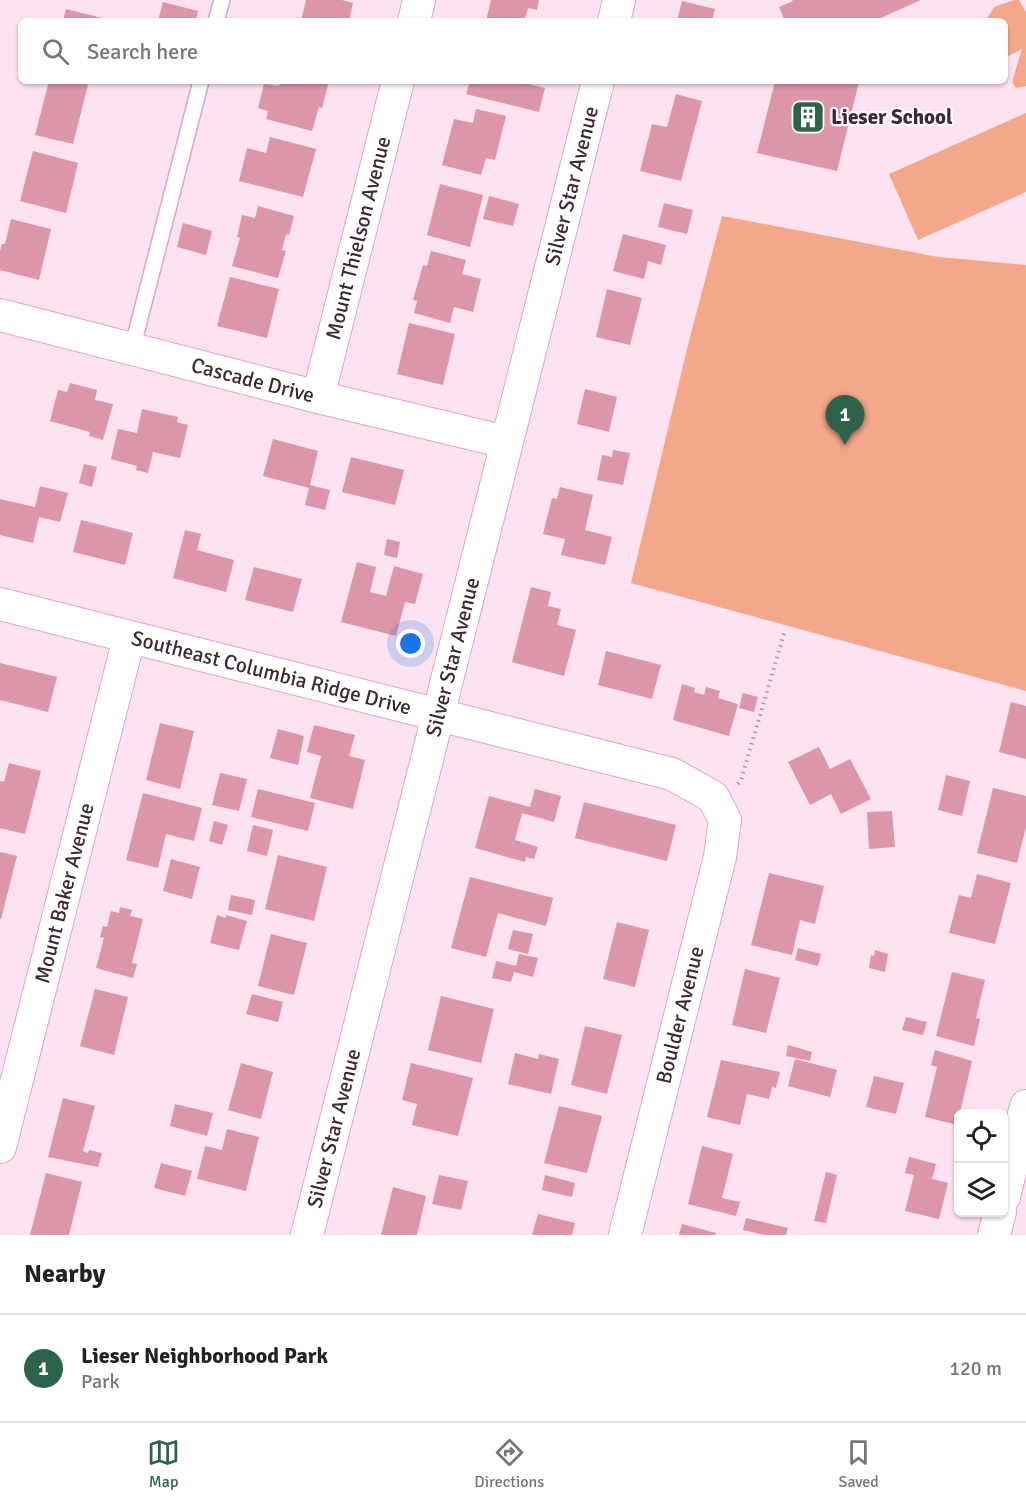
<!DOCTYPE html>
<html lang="en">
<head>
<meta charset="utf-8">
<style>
	:root { --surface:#fff; --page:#f2f2f2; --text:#222; --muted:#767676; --line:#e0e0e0; --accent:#2d634a }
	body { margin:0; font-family:Signika,sans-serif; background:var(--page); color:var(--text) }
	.controls { position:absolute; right:18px; bottom:18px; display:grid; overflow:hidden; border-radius:9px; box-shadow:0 2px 4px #0004 }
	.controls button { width:54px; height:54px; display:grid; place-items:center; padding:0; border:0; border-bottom:2px solid var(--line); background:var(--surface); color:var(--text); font:30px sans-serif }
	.you { position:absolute; left:411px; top:644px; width:21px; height:21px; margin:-15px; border:4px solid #fff; border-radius:50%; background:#1a73e8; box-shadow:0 0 0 9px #1a73e833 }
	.badge { display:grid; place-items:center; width:39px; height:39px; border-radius:50%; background:var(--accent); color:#fff; font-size:20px; font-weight:700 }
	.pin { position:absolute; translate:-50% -50px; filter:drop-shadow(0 2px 3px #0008) }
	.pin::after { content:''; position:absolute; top:32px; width:21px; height:18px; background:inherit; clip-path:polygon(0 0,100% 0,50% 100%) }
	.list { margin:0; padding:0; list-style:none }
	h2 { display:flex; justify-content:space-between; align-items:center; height:78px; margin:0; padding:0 24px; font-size:26px }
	h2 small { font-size:20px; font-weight:400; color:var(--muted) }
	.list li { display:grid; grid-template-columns:39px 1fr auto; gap:18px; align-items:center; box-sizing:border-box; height:108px; padding:0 24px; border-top:2px solid var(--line) }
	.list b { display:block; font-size:22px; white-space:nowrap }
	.list p { margin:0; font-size:20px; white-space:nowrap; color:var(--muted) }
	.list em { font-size:20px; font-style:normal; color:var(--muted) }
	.icon { flex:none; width:33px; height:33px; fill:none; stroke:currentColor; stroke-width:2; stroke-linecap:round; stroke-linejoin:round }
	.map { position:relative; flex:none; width:1026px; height:1235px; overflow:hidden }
	.search { position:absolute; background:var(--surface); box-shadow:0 2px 4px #0004; left:18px; right:18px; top:18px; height:66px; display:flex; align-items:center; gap:15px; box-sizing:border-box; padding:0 21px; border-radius:9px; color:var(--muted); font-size:22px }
	.sheet { height:186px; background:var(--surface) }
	nav { display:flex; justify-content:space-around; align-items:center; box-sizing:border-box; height:84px; border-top:2px solid var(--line); background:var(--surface); font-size:16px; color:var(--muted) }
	nav a { display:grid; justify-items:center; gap:3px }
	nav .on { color:var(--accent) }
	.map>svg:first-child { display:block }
	.green { fill:#f5a78a }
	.building { fill:#dc95a9 }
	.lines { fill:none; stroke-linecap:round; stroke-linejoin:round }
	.service-casing { stroke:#e1a3ca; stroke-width:18 }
	.minor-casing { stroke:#e1a3ca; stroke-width:34 }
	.path { stroke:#b198a8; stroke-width:4; stroke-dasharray:1.5 4.5; stroke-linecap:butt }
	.service { stroke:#fff; stroke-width:15 }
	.minor { stroke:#fff; stroke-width:32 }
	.labels { text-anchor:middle; stroke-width:4.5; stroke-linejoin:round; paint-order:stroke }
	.poi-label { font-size:21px; font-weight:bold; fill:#3f2737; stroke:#fff; text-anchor:start }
	.street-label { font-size:21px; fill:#3f2737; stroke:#fff }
</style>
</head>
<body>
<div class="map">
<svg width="1026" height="1235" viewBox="0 0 1026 1235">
	<rect width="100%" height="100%" fill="#fde2f2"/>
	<g class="green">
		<path d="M1014,0H1019L1026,12V86L1016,88L1012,82L1022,49L1005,58V21H986L994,7Z"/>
		<path d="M1026,113V192L918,240L889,174Z"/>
		<path d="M722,216L938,257L1026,265V691L631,583L689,341Z"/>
	</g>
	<g class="building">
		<path d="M306,0H342L353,3L349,21H301Z"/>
		<path d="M491,0H539L537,10L528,8L524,21H486Z"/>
		<path d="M792,0H921L874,21H785L779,7L793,1Z"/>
		<path d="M682,1L715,9L712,21H677Z"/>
		<path d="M163,2L198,11L196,21H158Z"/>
		<path d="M66,9L110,20V21H63Z"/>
		<path d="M49,81H73L88,85L73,144L35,135Z"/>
		<path d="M281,81H329L322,108L319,107L312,131L266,119L268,111L258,108L264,84L279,86Z"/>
		<path d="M470,81H515L545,88L539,112L466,94Z"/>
		<path d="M775,81L859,82L837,171L757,153Z"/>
		<path d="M676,94L702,101L681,181L640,171L652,124L667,127Z"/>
		<path d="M476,109L506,116L495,160L486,158L481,175L442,165L454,119L473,123Z"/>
		<path d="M270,137L316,149L303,197L239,181L247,148L266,153Z"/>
		<path d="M33,151L78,163L66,213L20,201Z"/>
		<path d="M440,184L483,195L470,247L427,235Z"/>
		<path d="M489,196L519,204L513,226L483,219Z"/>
		<path d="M664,203L693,210L687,234L658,227Z"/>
		<path d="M258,206L294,216L289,235L286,234L282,250L286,251L278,278L232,266L240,238L237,237L242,215L255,218Z"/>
		<path d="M11,219L51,229L39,280L0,270V251L2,244H5Z"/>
		<path d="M183,223L212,231L206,255L177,247Z"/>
		<path d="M623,234L666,245L661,265L648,261L644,279L613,271Z"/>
		<path d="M431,251L466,260L462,274L481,279L473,312L454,307L450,323L414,313L417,301L413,300L423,265L427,266Z"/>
		<path d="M230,277L279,289L267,338L217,326Z"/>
		<path d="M607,289L642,298L630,345L596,337Z"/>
		<path d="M409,323L455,334L443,385L397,374Z"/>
		<path d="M70,383L97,390L95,400L113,404L103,440L89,436L90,432L50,421L58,390L67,392Z"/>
		<path d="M585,389L617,397L609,432L577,424Z"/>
		<path d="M142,409L178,417L177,422L188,425L180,458L153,452L148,473L136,470L137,466L111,459L118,429L137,433Z"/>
		<path d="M273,439L318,451L310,485L330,490L325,510L305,505L309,488L263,476Z"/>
		<path d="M613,450L630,453L623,485L597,480L602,455L612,457Z"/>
		<path d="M351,457L404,470L395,505L342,492Z"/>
		<path d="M84,464L97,467L92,487L79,483Z"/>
		<path d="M40,486L68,493L60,522L39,517L33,543L0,535V499L35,507Z"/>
		<path d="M560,487L593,495L585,530L612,537L605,565L561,555L565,539L543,534L552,498L557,499Z"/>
		<path d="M81,520L133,533L125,565L73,552Z"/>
		<path d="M185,530L201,534L197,550L234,560L226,592L173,578Z"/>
		<path d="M387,539L400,542L397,558L384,555Z"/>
		<path d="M357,562L376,567L370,592L386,596L394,566L423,574L415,604L405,602L396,636L341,622Z"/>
		<path d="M254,567L302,579L293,612L245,600Z"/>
		<path d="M531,587L551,592L548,606L561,609L557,625L576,630L564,676L512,662Z"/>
		<path d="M606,651L661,665L652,699L598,685Z"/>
		<path d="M0,663L57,677L48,712L0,700Z"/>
		<path d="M682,684L695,688L694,692L704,695L706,687L720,691L718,698L738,704L729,736L673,720Z"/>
		<path d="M743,693L758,697L754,712L739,708Z"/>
		<path d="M1011,702L1026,706V759L999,752Z"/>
		<path d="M160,723L194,731L180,789L146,780Z"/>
		<path d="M314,725L355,735L349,756L365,760L353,809L310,798L321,756L307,752Z"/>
		<path d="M278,729L304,736L298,765L270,758Z"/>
		<path d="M819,747L830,769L850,759L871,799L841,814L831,794L810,805L788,762Z"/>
		<path d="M9,763L41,771L25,834L0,828V781L4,782Z"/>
		<path d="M220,773L247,779L239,811L212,805Z"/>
		<path d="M946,775L970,781L962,816L938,810Z"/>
		<path d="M993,788L1026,796V827L1017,863L977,853Z"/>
		<path d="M258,789L315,803L308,831L251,817Z"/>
		<path d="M535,789L561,796L554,822L522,813L515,840L538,847L534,859L526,857L525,862L475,848L489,796L530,807Z"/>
		<path d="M143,793L202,808L194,841L166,834L158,868L126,860Z"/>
		<path d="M584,802L676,825L667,861L575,838Z"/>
		<path d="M892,811L895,847L869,849L867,812Z"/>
		<path d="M214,821L228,825L222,845L209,841Z"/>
		<path d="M253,825L273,830L267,856L247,851Z"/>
		<path d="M0,852L17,856L1,919H0Z"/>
		<path d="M278,855L327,867L314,921L265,909Z"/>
		<path d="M171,859L200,867L192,899L163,891Z"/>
		<path d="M769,873L824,886L815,924L800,920L792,955L751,945Z"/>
		<path d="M977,874L1011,883L995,944L949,933L959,895L971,898Z"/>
		<path d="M470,877L553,898L546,926L498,913L486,957L451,948Z"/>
		<path d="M231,895L255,900L252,915L228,910Z"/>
		<path d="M120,907L132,910L130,916L143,919L132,963L137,964L133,978L96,968L104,938L100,937L103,926L107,927L111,911L119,913Z"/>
		<path d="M217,915L226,918V915L247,921L239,950L210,943Z"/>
		<path d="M617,922L649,930L635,987L603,979Z"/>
		<path d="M513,930L533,934L528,954L508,949Z"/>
		<path d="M271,934L307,943L294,995L258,986Z"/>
		<path d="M798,948L821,954L818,966L795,960Z"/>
		<path d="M875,950L888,954L885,972L869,968L871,955L874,956Z"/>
		<path d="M519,954L538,958L533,977L514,972L511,982L492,978L496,961L516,966Z"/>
		<path d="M745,969L780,978L766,1033L732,1025Z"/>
		<path d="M952,972L985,980L976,1018L980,1019L974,1046L936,1036Z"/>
		<path d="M95,989L128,997L114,1055L80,1046Z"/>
		<path d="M252,994L283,1002L278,1022L246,1014Z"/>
		<path d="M441,996L494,1009L481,1063L428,1050Z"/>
		<path d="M906,1017L927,1022L923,1035L902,1030Z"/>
		<path d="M585,1026L622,1035L607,1094L571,1085Z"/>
		<path d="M788,1045L812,1052L810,1061L786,1056Z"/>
		<path d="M935,1050L972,1061L957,1125L925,1117L937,1067L931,1065Z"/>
		<path d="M515,1053L538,1059L539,1054L559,1059L551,1094L508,1084Z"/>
		<path d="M795,1059L837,1070L830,1097L788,1086Z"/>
		<path d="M721,1060L780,1072L776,1088L772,1087L769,1099L747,1094L740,1125L707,1117Z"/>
		<path d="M241,1063L273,1072L261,1119L228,1110Z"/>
		<path d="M411,1063L473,1078L458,1136L412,1125L417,1104L402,1100Z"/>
		<path d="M874,1076L904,1083L896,1114L866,1107Z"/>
		<path d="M63,1098L95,1106L83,1151L88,1153L89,1150L102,1153L98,1167L48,1157Z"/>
		<path d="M175,1104L213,1113L207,1136L170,1126Z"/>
		<path d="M559,1106L602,1116L587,1173L544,1163Z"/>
		<path d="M227,1129L259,1137L246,1191L197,1179L205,1146L222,1150Z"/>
		<path d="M702,1146L733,1154L722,1198L740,1202L736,1216L688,1204Z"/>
		<path d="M909,1157L936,1164L932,1179L948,1183L939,1219L905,1211L914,1175L905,1173Z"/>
		<path d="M161,1163L192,1171L185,1196L154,1188Z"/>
		<path d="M826,1172L837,1175L826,1223L814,1221Z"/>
		<path d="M46,1173L82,1182L69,1235H30Z"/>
		<path d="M439,1175L468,1181L461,1210L432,1204Z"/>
		<path d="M545,1175L575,1183L572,1197L542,1190Z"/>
		<path d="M393,1187L426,1196L417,1235H381Z"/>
		<path d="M538,1214L575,1223L572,1235H532Z"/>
		<path d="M746,1218L788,1228L786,1235H764L743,1230Z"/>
		<path d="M682,1224L716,1233L715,1235H679Z"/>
	</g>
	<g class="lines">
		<g class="service-casing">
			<g id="service">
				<path d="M216,21L222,0"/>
				<path d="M132,349L201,81"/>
			</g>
		</g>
		<g class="minor-casing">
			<g id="minor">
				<path d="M414,21L419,0"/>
				<path d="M614,21L619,0"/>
				<path id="s1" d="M0,315L318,397L506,442"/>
				<path id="s2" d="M318,397L398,81"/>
				<path id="s3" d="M0,604L672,774L713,797L725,820L720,857L625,1235"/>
				<path id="s4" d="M0,1147L129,638"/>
				<path d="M1004,1197L1026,1106"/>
				<path id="s5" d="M307,1235L598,81"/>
				<path d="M994,1235L1000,1212"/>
			</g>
		</g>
		<path class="path" d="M738,784L741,780L785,630"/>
		<use href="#service" class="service"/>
		<use href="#minor" class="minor"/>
	</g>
	<defs>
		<g id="building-square" transform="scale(1.725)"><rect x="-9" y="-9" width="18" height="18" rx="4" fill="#2d634a" stroke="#fff"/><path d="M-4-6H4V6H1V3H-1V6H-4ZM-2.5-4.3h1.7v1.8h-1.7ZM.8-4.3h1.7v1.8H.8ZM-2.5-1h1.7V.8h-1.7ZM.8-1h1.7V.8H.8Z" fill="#fff"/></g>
	</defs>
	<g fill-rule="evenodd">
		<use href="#building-square" x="808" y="117"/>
	</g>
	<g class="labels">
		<g class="poi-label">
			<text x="831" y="124">Lieser School</text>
		</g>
		<g class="street-label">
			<text dy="7" stroke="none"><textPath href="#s5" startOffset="1082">Silver Star Avenue</textPath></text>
			<text dy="7" stroke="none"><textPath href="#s2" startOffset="164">Mount Thielson Avenue</textPath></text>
			<text dy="7" stroke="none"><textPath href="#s1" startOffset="261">Cascade Drive</textPath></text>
			<text dy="7" stroke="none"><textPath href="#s5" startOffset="596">Silver Star Avenue</textPath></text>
			<text dy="7" stroke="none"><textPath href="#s3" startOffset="280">Southeast Columbia Ridge Drive</textPath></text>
			<text dy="7" stroke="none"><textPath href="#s4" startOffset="262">Mount Baker Avenue</textPath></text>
			<text transform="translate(680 1015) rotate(-76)" y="7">Boulder Avenue</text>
			<text dy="7" stroke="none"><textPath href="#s5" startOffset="110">Silver Star Avenue</textPath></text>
		</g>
	</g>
</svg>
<div class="controls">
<button><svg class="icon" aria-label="locate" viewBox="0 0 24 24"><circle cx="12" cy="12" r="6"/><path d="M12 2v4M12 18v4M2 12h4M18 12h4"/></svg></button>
<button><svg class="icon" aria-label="layers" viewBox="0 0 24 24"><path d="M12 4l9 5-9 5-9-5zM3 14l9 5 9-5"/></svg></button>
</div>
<div class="you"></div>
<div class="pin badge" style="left:845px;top:445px">1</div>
<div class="search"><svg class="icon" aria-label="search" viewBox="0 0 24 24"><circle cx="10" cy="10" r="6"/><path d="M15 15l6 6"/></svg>Search here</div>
</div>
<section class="sheet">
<h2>Nearby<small></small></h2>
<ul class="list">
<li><span class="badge">1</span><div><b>Lieser Neighborhood Park</b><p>Park</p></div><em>120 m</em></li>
</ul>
</section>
<nav>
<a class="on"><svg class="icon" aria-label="map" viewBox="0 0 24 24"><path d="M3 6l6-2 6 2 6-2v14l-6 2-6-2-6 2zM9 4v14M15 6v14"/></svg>Map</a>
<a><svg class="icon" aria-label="directions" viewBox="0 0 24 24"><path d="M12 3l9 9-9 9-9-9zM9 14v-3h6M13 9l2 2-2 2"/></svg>Directions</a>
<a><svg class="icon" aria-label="saved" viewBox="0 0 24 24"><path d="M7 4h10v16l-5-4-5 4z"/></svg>Saved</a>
</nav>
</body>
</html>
